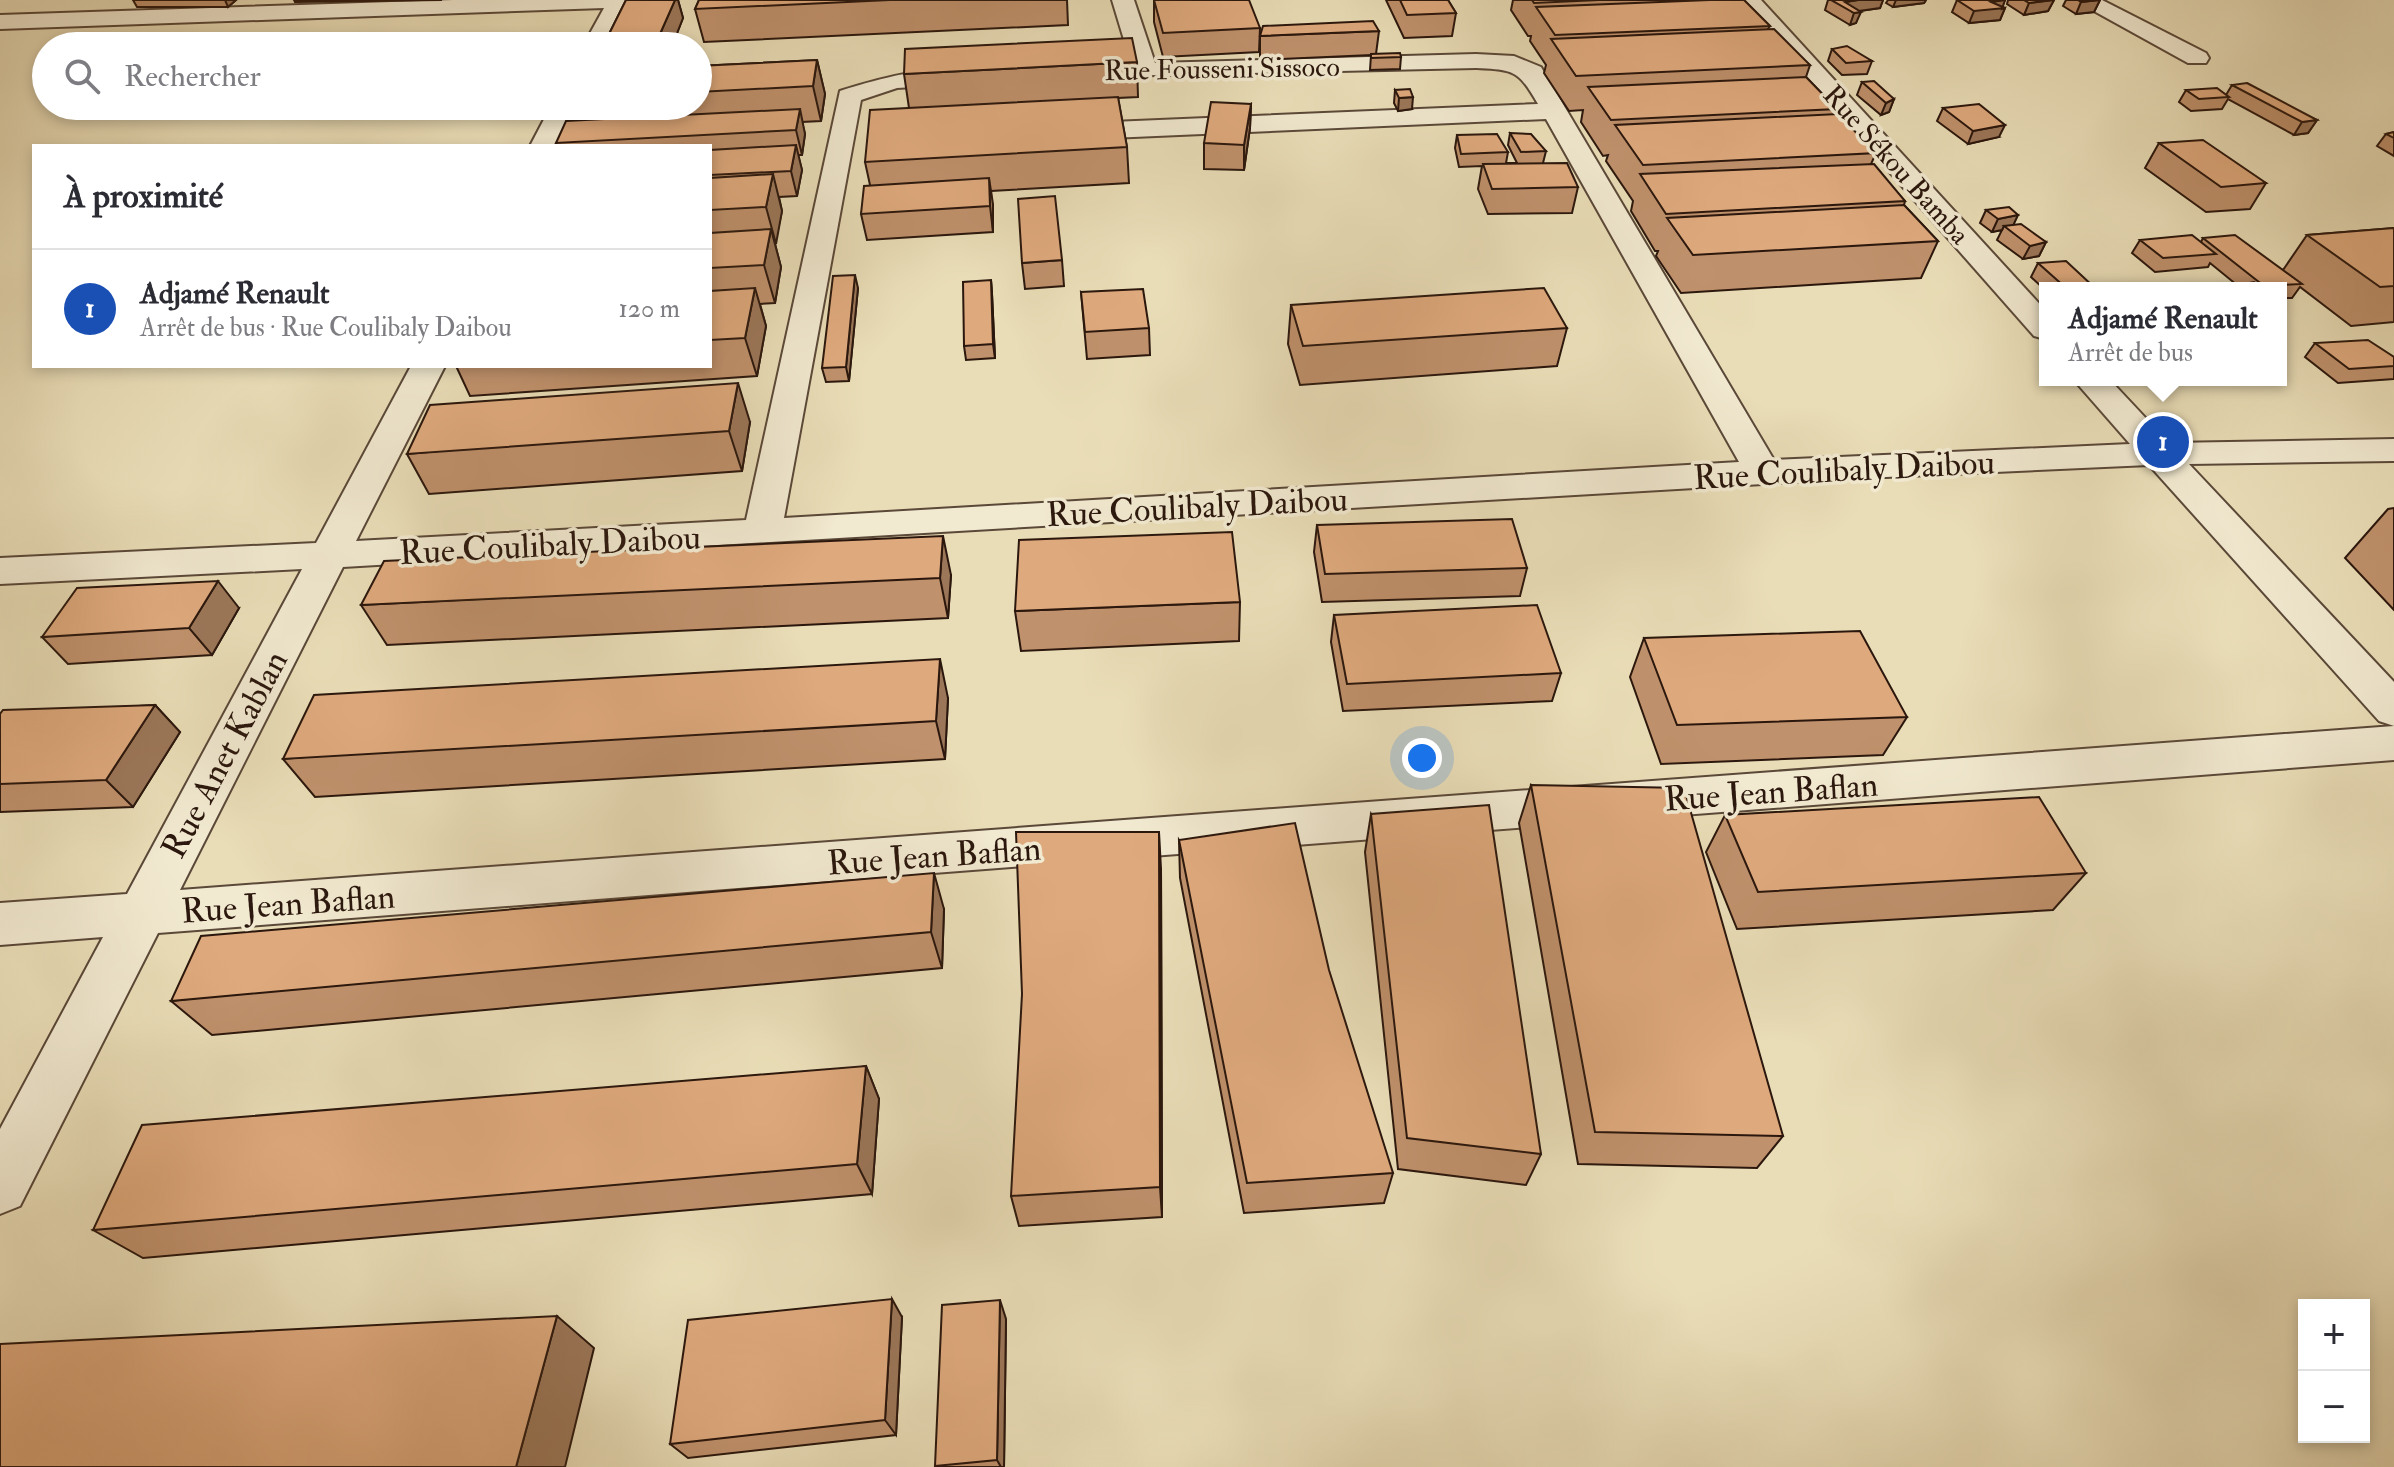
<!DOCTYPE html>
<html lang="fr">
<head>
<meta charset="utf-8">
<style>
	:root { --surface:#fff; --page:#f7f7f7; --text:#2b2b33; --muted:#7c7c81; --line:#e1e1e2; --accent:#ea580c }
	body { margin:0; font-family:"IM FELL Double Pica",serif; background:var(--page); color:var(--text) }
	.controls { position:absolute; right:24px; bottom:24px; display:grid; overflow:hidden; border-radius:0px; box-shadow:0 4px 12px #0003 }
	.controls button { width:72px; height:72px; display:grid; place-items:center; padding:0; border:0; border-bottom:2px solid var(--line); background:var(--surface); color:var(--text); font:40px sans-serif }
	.you { position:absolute; left:1422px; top:758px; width:28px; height:28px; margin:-20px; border:6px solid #fff; border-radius:50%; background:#1a73e8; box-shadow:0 0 0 12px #1a73e833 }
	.badge { display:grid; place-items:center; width:52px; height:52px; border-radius:50%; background:var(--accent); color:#fff; font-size:26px; font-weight:700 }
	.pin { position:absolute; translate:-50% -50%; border:4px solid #fff; box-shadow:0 2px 8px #0006 }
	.popup { position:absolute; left:2039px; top:282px; width:248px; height:104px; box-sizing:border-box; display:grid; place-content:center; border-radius:0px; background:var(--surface); filter:drop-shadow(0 2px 6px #0005); font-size:26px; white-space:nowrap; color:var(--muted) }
	.popup b { font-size:30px; color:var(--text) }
	.popup::after { content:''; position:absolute; left:50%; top:100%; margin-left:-16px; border:16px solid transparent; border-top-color:var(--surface) }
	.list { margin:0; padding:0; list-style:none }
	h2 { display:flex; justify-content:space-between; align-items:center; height:104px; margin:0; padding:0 32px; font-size:34px }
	h2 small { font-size:26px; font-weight:400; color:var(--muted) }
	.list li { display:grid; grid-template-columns:52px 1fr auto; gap:24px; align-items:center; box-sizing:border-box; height:120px; padding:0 32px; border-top:2px solid var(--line) }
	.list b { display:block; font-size:30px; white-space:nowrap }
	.list p { margin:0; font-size:26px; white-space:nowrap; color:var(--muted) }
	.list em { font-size:26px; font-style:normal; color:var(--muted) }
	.icon { flex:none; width:44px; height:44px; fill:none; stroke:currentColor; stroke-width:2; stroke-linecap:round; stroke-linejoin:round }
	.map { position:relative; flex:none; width:2394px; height:1467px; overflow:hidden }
	.search { position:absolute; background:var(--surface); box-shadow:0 4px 12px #0003; left:32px; top:32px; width:680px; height:88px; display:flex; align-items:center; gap:20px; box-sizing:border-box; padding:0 28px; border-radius:44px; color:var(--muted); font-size:30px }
	.panel { position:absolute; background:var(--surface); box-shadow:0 4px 12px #0003; left:32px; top:144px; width:680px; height:224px; border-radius:0px }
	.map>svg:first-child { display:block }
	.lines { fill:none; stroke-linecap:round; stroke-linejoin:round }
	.street-casing { stroke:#5a4838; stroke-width:4 }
	.street { fill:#f1e9d0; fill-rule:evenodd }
	.wall { fill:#bf916c; stroke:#2b170d; stroke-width:2 }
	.shaded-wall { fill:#9b7658; stroke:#2b170d; stroke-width:2 }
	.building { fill:#dea97d; stroke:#2b170d; stroke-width:2 }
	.labels { text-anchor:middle; stroke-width:7; stroke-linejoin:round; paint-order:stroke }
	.far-street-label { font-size:28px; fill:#2b170d; stroke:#f1e9d0 }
	.street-label { font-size:34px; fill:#2b170d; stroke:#f1e9d0 }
</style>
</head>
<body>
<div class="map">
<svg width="2394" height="1467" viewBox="0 0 2394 1467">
	<rect width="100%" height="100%" fill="#e9ddb7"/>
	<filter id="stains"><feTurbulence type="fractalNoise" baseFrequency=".0025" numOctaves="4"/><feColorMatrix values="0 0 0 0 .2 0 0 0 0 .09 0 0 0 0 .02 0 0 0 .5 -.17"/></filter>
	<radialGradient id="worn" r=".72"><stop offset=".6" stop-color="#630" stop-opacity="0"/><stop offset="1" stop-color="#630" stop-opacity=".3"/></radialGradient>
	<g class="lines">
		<g class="street-casing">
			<g id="street">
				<path d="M453,0H666L655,7L627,8L607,46H583L604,8L0,29V15Z"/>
				<path d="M1112,0H1134L1155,63L1476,54L1514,56L1541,67L1774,460L2130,444L2074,380H2110L2169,443L2394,439V461L2189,464L2394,682V726L2379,721L2149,465L1864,478L343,567L180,890L2394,726V760L158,933L20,1206L0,1214V1129L103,937L0,945V903L127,894L302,569L0,584V558L316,543L411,366H445L356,541L746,520L840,91C864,83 963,54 978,77L966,84L897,88L861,100L784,518L1739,462L1546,119L1064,140L1055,138L1051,132L1055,126L1064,124L1538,104C1518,70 1515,70 1476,68L1070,77L1067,72L1070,67L1131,63Z"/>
				<path d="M1738,0H1761L2045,310V339L2034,336Z"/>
				<path d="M2074,0H2102L2206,53L2209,58L2206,63H2188Z"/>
				<path d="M551,106H577L556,146H530Z"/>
			</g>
		</g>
		<use href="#street" class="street"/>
	</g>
	<g class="wall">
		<path d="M133,0H236L228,7H137Z"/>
		<path d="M294,0H442L295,2Z"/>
		<path d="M626,0H678L683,18L672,46H611L608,36Z"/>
		<path d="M699,0H1067L1068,25L704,42L695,9Z"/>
		<path d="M1154,0L1260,28L1259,52L1163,57L1154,22Z"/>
		<path d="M1386,0H1448L1456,13L1452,36L1404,38Z"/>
		<path d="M1513,0H1744L1770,26L1768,29L1810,65L1806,77L1837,109L1835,114L1876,153L1871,164L1905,201L1904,205L1938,241L1921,278L1681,293L1656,256L1658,251H1655L1631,211L1633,201L1606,161L1608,155L1603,156L1581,122L1583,110L1569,111L1544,73L1546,65L1530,41L1531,36H1528L1511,10Z"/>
		<path d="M1828,0H1883L1880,8L1860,11L1856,23L1850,25L1825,10Z"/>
		<path d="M1888,0H1926L1924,3L1893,7L1886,3Z"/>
		<path d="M1957,0H2005L2002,7L2005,8L2000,20L1969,23L1952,12Z"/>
		<path d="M2008,0H2054L2048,11L2024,15L2007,4Z"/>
		<path d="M2066,0H2100L2094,12L2076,14L2063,6Z"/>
		<path d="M1379,31L1376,54L1401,57L1400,69L1370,70L1371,55L1260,60V36Z"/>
		<path d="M1832,49L1872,61L1867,74L1842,75L1828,61Z"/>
		<path d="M817,60L825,94L821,121L802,122L805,134L802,155H798L802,170L797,196L779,197L782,211L775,244L781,267L775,303L760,304L766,326L757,376L470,396L456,366H710V146H557L556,143L579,121L574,106H698V66Z"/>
		<path d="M1137,62L1138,97L1118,98L1127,147L1129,183L991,191L993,232L867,240L861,214L870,185L865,162L909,108L904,74Z"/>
		<path d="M1862,82L1894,99L1889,112L1881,115L1857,95Z"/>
		<path d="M2232,85L2317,120L2308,133L2294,135L2228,99L2222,109L2191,111L2179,102L2186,90L2226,95Z"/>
		<path d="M1395,90L1412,109L1398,111L1394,103Z"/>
		<path d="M1251,104L1250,128L1244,170L1204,169V143Z"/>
		<path d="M1943,108L1999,137L1968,144L1937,121Z"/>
		<path d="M2394,132V156L2377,146L2386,134Z"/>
		<path d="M1510,133L1546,151L1543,163L1578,187L1572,213L1488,214L1478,189L1482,166L1459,167L1455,148L1457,135L1508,152L1506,163H1517L1508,145Z"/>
		<path d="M2159,143L2266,183L2250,209L2206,212L2145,168Z"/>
		<path d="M1986,210L2046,242L2039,256L2023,259L1997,240L2002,230L1992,232L1980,223Z"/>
		<path d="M2394,228V322L2351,326L2300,287L2292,298H2281V288H2228H2236L2237,285L2210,263L2208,267L2155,272L2132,253L2140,240L2201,242L2203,238L2283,270L2307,235Z"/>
		<path d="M1062,260L1064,286L1025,289L1022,263Z"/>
		<path d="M2038,263L2095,288H2045V290L2031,277Z"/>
		<path d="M991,280L992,294L995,358L966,360L964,346Z"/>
		<path d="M858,288L849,381L826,382L822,368Z"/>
		<path d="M1081,292L1149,328L1150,355L1087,359Z"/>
		<path d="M1291,305L1567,328L1557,366L1300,385L1288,344Z"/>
		<path d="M2315,343L2394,357V379L2338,383L2305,357Z"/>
		<path d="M750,422L742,471L429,494L407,454Z"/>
		<path d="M2394,508V610L2345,558L2388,509Z"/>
		<path d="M1317,525L1527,568L1520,596L1322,602L1314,552Z"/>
		<path d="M951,575L948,618L387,645L361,605Z"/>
		<path d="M1240,602L1239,641L1021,651L1015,611Z"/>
		<path d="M239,608L212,655L68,664L42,637Z"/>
		<path d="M1334,615L1561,673L1552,701L1343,711L1331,642Z"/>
		<path d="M1644,638L1907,717L1883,755L1661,764L1630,677Z"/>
		<path d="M948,698L945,759L315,797L283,759Z"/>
		<path d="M155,705L180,732L133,807L0,812V714Z"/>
		<path d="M1531,785L1783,1136L1757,1168L1578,1164L1519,823Z"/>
		<path d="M1371,814L1541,1154L1526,1185L1398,1169L1365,852Z"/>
		<path d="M1725,815L2086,873L2053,910L1737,929L1706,852Z"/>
		<path d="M1179,840L1393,1173L1384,1203L1244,1213L1180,878Z"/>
		<path d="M1161,869L1162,1217L1019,1226L1011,1196Z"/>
		<path d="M944,909L942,968L212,1035L171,1001Z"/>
		<path d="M866,1066L879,1099L872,1194L143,1258L93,1230Z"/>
		<path d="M902,1317L896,1435L688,1458L670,1444Z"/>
		<path d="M1006,1319L1004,1467H936L935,1466Z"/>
	</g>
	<g class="shaded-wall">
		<path d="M225,0H236L228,7Z"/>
		<path d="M675,0H678L683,18L672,46H664L660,34Z"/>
		<path d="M1858,0H1883L1880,8L1852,12L1845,2Z"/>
		<path d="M1896,0H1926L1924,3L1893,7Z"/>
		<path d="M2005,0L2002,9L2005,8L2000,20L1969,23L1974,11L1991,2Z"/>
		<path d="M2054,0L2048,11L2024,15L2029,3Z"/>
		<path d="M2100,0L2094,12L2076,14L2081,2Z"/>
		<path d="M1861,12L1856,23L1850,25L1854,13Z"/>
		<path d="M817,60L825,94L821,121L813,86Z"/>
		<path d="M1413,97L1412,109L1398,111L1399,98Z"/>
		<path d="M1894,99L1889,112L1881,115L1886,103Z"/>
		<path d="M1251,104L1250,128L1244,170V145Z"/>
		<path d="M800,109L805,134L802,155L796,130Z"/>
		<path d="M2317,120L2308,133L2294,135L2302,122Z"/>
		<path d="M2005,125L1999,137L1968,144L1973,131Z"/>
		<path d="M796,145L802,170L797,196L791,171Z"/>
		<path d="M773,174L782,211L776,244L766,207Z"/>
		<path d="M989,178L993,204V232L990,206Z"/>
		<path d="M2018,215L2012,228L2004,226L2002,230L1992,232L1998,219Z"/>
		<path d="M771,229L781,267L775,303L764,265Z"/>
		<path d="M2046,242L2039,256L2023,259L2030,246Z"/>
		<path d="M855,275L858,288L849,381L846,367Z"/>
		<path d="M991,280L992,294L995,358L993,344Z"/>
		<path d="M755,288L766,326L757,376L745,338Z"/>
		<path d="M738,383L750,422L742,471L729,431Z"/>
		<path d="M943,536L951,575L948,618L940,578Z"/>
		<path d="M218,581L239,608L212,655L189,628Z"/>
		<path d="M940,659L948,698L945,759L936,721Z"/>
		<path d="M155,705L180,732L133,807L106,780Z"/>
		<path d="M1159,832L1161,869L1162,1217L1160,1187Z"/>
		<path d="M934,873L944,909L942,968L931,932Z"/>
		<path d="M866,1066L879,1099L872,1194L857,1164Z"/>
		<path d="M892,1299L902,1317L896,1435L885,1420Z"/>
		<path d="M1000,1300L1006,1319L1004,1467H1001L997,1460Z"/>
		<path d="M557,1316L594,1348L565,1467H516Z"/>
	</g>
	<g class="building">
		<path d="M626,0H675L660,34L608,36Z"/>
		<path d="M699,0H890L695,9Z"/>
		<path d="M1154,0H1249L1260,28L1163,33Z"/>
		<path d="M1400,0H1448L1456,13L1407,15Z"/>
		<path d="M1532,0H1599L1534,3Z"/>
		<path d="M1710,0H1744L1770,26L1555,35L1536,7Z"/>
		<path d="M1831,0H1858L1845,2L1861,12L1854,13Z"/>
		<path d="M1957,0H2003L1991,2L2005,8L1974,11Z"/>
		<path d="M2024,0H2052L2029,3Z"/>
		<path d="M2078,0H2099L2081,2Z"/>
		<path d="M1373,21L1379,31L1260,36L1263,26Z"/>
		<path d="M1774,29L1810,65L1576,76L1551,39Z"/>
		<path d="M1132,38L1137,62L904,74L905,49Z"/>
		<path d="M1847,46L1872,61L1846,63L1832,49Z"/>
		<path d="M1400,53L1401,57L1371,58V54Z"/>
		<path d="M817,60L813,86L698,92V66Z"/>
		<path d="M1806,77L1837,109L1611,120L1588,87Z"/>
		<path d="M1874,81L1894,99L1886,103L1862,82Z"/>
		<path d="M2247,83L2317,120L2302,122L2232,85Z"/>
		<path d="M2217,88L2229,97L2199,99L2186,90Z"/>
		<path d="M1410,89L1413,97L1399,98L1395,90Z"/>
		<path d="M1118,97L1127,147L865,162L870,110Z"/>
		<path d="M1211,102L1251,104L1244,145L1204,143Z"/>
		<path d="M1979,104L2005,125L1973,131L1943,108Z"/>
		<path d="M800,109L796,130L556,143L566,121Z"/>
		<path d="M1838,114L1876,153L1643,165L1615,125Z"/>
		<path d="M2394,132V138L2386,134Z"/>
		<path d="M1510,133L1531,134L1546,151L1521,152Z"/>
		<path d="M1497,134L1508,152L1461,154L1457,135Z"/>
		<path d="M2203,140L2266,183L2221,187L2159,143Z"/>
		<path d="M796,145L791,171L710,175V150Z"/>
		<path d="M1567,163L1578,187L1492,189L1483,164Z"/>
		<path d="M1874,164L1905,201L1666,214L1640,174Z"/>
		<path d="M773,174L766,207L710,210V178Z"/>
		<path d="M989,178L990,206L861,214L864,186Z"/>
		<path d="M1055,196L1062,260L1022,263L1018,199Z"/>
		<path d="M1904,205L1938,241L1693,255L1667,218Z"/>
		<path d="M2009,207L2018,215L1998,219L1986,210Z"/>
		<path d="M2021,224L2046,242L2030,246L2004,226Z"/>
		<path d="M2394,228V286L2380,287L2307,235Z"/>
		<path d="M771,229L764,265L710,268V233Z"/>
		<path d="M2192,235L2216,254L2163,258L2140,240Z"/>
		<path d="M2235,235L2302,284L2264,286L2203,238Z"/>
		<path d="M2066,261L2095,288H2066L2038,263Z"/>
		<path d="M855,275L846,367L822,368L833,276Z"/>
		<path d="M991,280L993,344L964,346L963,282Z"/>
		<path d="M2254,282L2261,288H2242L2238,285Z"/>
		<path d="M755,288L745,338L710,340V291Z"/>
		<path d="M1544,288L1567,328L1303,346L1291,305Z"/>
		<path d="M1143,289L1149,328L1085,332L1081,292Z"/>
		<path d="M2368,340L2394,357V366L2349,369L2315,343Z"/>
		<path d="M738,383L729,431L407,454L430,405Z"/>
		<path d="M1512,519L1527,568L1325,574L1317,525Z"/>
		<path d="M1232,532L1240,602L1015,611L1019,540Z"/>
		<path d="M943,536L940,578L361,605L384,561Z"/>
		<path d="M218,581L189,628L42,637L77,588Z"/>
		<path d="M1537,605L1561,673L1347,684L1334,615Z"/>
		<path d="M1860,631L1907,717L1677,725L1644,638Z"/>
		<path d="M940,659L936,721L283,759L314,695Z"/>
		<path d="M155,705L106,780L0,784V714L3,710Z"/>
		<path d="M1531,785L1684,788L1783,1136L1595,1132Z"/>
		<path d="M2039,797L2086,873L1758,892L1725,815Z"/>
		<path d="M1489,805L1541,1154L1407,1138L1371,814Z"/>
		<path d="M1295,823L1329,970L1393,1173L1247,1183L1179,840Z"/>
		<path d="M1016,832H1159L1160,1187L1011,1196L1022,994Z"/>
		<path d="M934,873L931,932L171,1001L201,936Z"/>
		<path d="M866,1066L857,1164L93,1230L142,1125Z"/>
		<path d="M892,1299L885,1420L670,1444L688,1320Z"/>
		<path d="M1000,1300L997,1460L935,1466L942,1305Z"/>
		<path d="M557,1316L516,1467H0V1344Z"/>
	</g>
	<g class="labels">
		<g class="far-street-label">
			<text transform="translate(1222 68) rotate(-1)" y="10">Rue Fousseni Sissoco</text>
			<text transform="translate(1897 164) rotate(48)" y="10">Rue Sékou Bamba</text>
		</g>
		<g class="street-label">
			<text transform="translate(1844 469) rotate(-3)" y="12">Rue Coulibaly Daibou</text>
			<text transform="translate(1197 506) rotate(-3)" y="12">Rue Coulibaly Daibou</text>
			<text transform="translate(550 544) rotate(-3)" y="12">Rue Coulibaly Daibou</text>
			<text transform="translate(224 754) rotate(-62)" y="12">Rue Anet Kablan</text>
			<text transform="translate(1771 791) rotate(-4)" y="12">Rue Jean Baflan</text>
			<text transform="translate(934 855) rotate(-4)" y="12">Rue Jean Baflan</text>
			<text transform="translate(288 903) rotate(-4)" y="12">Rue Jean Baflan</text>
		</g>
	</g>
	<rect width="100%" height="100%" filter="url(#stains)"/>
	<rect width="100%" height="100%" fill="url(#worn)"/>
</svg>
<div class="controls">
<button>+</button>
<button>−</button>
</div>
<div class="you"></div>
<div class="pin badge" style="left:2163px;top:442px;background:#1a4fb4">1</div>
<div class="popup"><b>Adjamé Renault</b>Arrêt de bus</div>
<div class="search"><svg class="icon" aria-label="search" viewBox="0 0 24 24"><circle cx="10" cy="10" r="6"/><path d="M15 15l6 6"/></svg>Rechercher</div>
<section class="panel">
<h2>À proximité<small></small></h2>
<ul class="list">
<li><span class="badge" style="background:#1a4fb4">1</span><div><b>Adjamé Renault</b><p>Arrêt de bus · Rue Coulibaly Daibou</p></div><em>120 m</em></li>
</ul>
</section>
</div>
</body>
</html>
